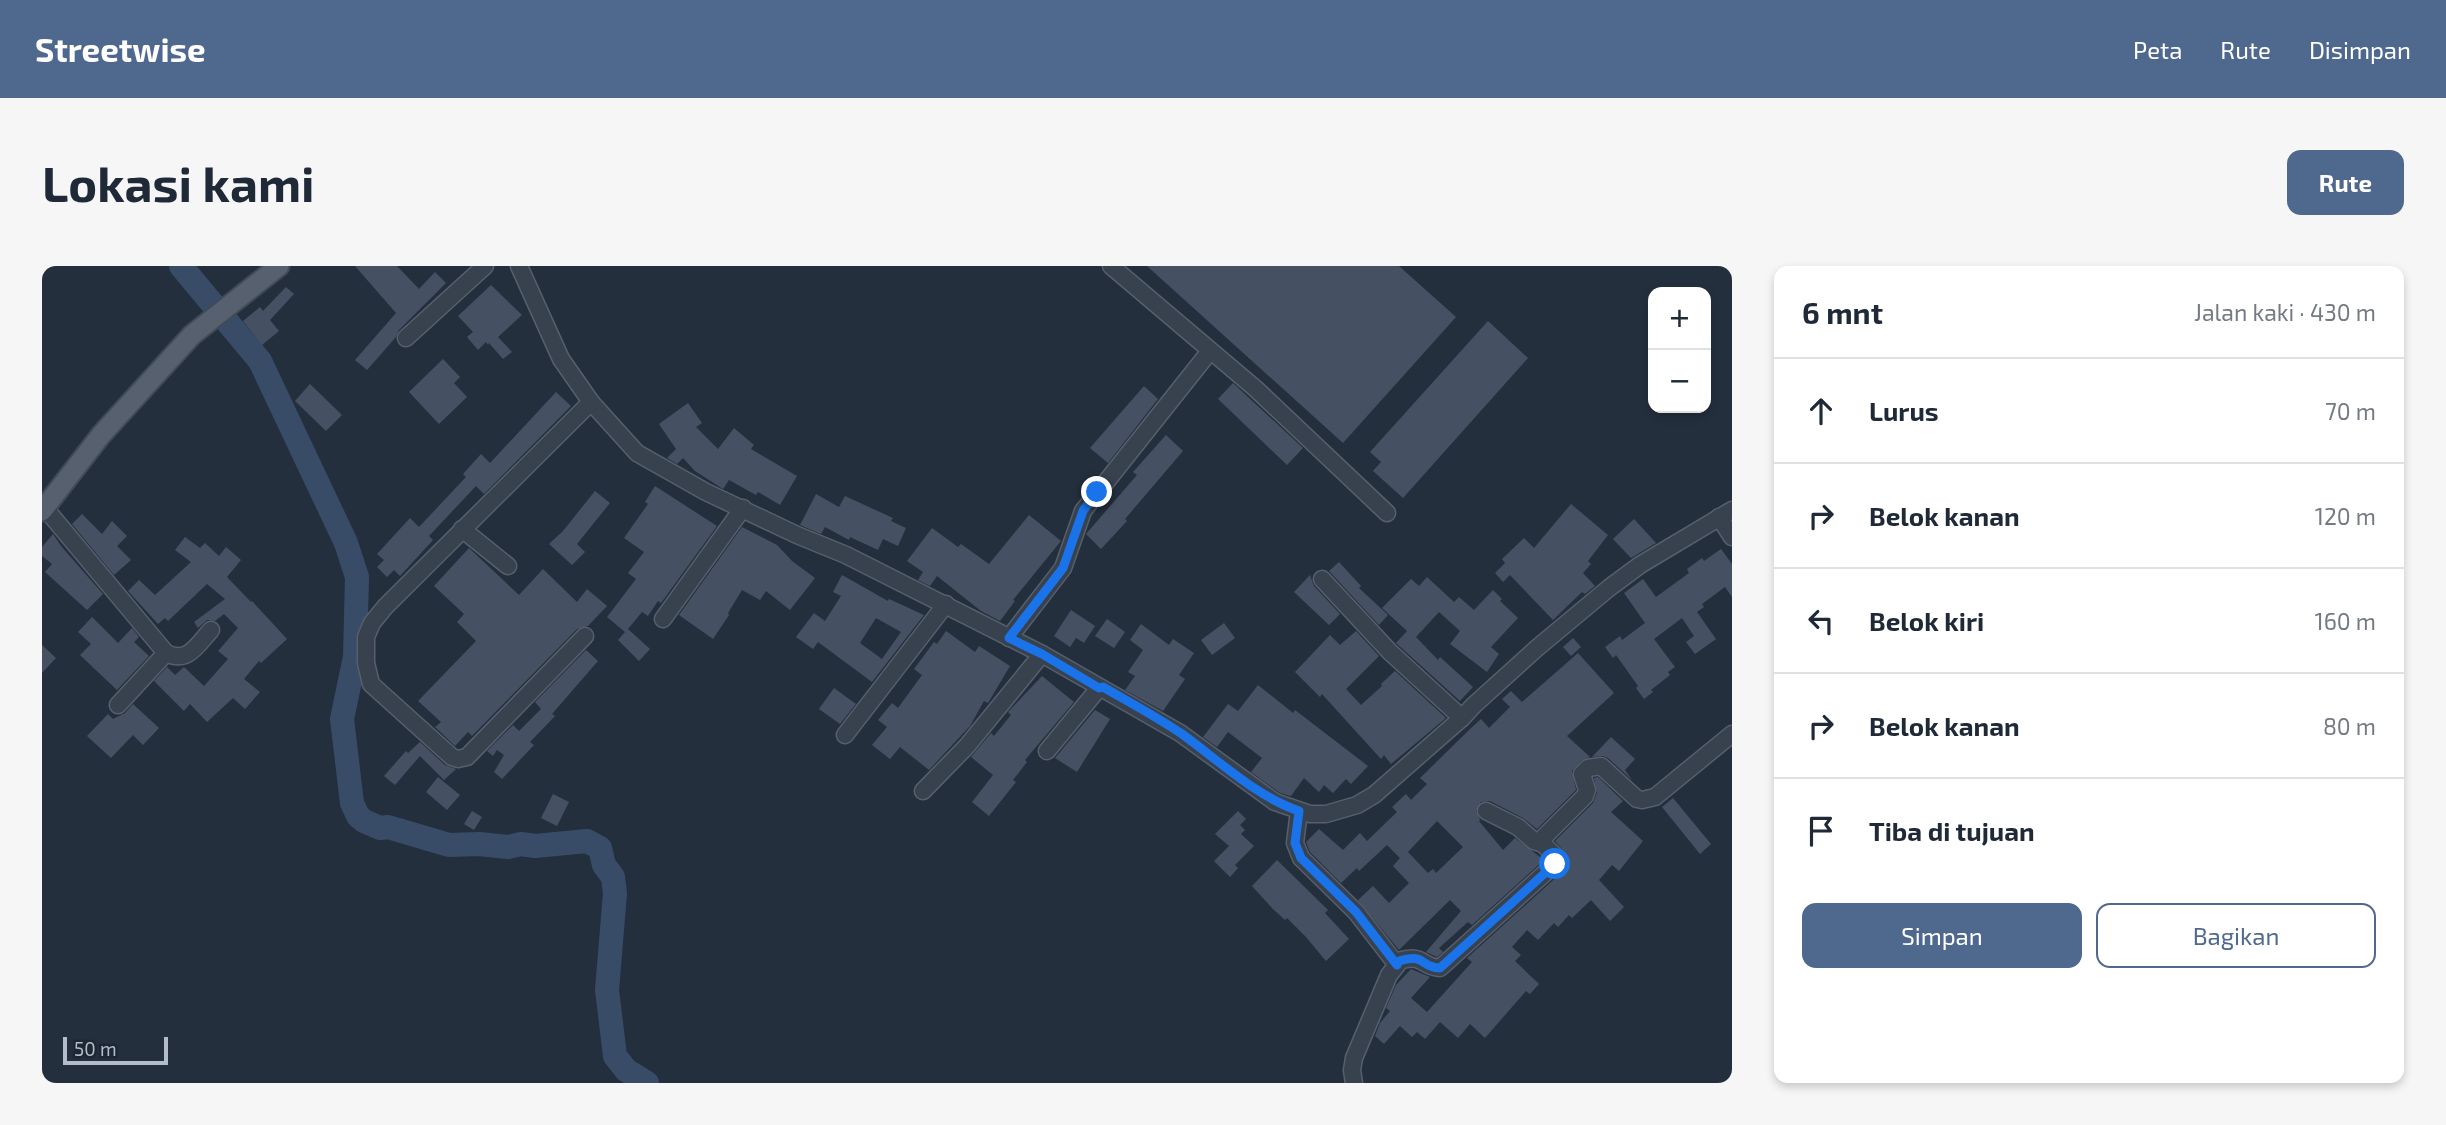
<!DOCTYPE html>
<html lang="id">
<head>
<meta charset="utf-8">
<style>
	:root { --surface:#fff; --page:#f6f6f7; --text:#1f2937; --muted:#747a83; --line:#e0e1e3; --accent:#4f688e }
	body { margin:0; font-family:"Exo 2",sans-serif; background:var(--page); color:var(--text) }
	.controls { position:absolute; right:21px; top:21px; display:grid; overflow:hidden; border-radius:14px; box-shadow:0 4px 10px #0003 }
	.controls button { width:63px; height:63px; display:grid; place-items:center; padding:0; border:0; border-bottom:2px solid var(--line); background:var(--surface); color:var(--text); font:35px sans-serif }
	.scale { position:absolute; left:21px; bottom:18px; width:105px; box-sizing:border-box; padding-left:7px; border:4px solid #b4bcc9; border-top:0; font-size:19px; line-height:24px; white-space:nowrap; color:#b4bcc9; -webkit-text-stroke:5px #1d2633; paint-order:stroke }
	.stop { position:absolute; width:21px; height:21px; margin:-16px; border:5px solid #1a73e8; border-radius:50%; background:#fff }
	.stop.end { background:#1a73e8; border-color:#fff; box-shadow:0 2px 7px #0008 }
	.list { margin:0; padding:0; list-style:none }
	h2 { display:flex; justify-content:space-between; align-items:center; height:91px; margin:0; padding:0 28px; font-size:30px }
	h2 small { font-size:23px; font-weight:400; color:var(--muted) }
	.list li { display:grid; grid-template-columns:46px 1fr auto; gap:21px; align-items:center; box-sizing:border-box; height:105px; padding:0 28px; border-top:2px solid var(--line) }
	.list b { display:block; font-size:26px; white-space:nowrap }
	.list em { font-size:23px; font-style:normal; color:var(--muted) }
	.actions { display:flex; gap:14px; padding:21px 28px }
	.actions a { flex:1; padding:16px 0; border:2px solid var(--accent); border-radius:14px; text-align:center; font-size:24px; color:var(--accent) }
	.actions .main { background:var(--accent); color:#fff }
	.icon { flex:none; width:38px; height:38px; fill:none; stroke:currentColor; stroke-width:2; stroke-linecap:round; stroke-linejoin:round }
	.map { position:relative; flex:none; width:1690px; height:817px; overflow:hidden; border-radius:14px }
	header { display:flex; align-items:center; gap:42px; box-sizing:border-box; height:98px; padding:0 35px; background:var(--accent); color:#fff }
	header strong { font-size:33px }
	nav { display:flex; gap:38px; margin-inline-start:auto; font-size:24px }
	.intro { display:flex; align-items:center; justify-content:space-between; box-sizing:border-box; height:168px; padding:0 42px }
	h1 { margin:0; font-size:49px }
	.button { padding:18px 32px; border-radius:14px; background:var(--accent); color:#fff; font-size:24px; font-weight:700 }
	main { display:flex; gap:42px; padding:0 42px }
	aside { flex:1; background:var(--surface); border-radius:14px; box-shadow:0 4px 10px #0003 }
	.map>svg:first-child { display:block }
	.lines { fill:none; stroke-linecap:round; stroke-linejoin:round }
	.river { stroke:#394c67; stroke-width:24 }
	.building { fill:#455162; fill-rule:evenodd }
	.minor-casing { stroke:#565f6c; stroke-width:19 }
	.major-casing { stroke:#414a57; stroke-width:23 }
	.minor { stroke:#38414e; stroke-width:16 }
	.major { stroke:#56606e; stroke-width:19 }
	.route { stroke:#1a73e8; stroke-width:9 }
</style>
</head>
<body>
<header>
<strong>Streetwise</strong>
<nav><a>Peta</a><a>Rute</a><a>Disimpan</a></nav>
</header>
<div class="intro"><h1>Lokasi kami</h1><a class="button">Rute</a></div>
<main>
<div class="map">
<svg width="1690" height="817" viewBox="0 0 1690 817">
	<rect width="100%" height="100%" fill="#242f3e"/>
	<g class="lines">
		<path class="river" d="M139,0L218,95L304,277L315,311L313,391L300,453L310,537L316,550L322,555L338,562L346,561L407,579L437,578L466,581L479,578L493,580L545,575L558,582L562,599L571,611L573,627L565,724L573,790L584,804L605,817"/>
	</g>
	<g class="building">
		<path d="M313,0H355L377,23L393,6L404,17L357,64L354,71L325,104L313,94L354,47Z"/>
		<path d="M1105,0H1357L1414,51L1301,177Z"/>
		<path d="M449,19L480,49L456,71L470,86L461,93L447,77L446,79L444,76L436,84L425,71L431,66L416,50Z"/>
		<path d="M244,21L252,28L228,54L237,65L220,79L201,55L218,41L221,45Z"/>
		<path d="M1446,55L1486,92L1361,232L1331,205L1339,196L1328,186Z"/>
		<path d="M401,93L418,111L412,117L425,131L397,158L367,126Z"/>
		<path d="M1191,117L1261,182L1245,199L1176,133Z"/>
		<path d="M268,118L300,149L284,165L253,135Z"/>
		<path d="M1102,120L1116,133L1066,197L1048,182Z"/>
		<path d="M514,126L529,140L442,228L434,220L387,270L391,274L358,310L352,304L345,311L335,301L342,294L335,288L368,252L377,261L424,211L421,208L439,188L448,197Z"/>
		<path d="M646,137L660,157L654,161L676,183L692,162L712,179L709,183L755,210L738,239L716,226L714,229L687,214L681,223L653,205L641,192L635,198L625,192L634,183L617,158Z"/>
		<path d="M1124,169L1141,185L1083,253L1085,255L1059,283L1044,268L1095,209L1091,206Z"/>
		<path d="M613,220L675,260L619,337L616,335L606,350L600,346L586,363L608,383L597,395L576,374L583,366L565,351L594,313L586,307L602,286L582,272L606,238L603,236Z"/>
		<path d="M553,225L568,237L535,278L543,286L530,299L507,278L521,265Z"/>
		<path d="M774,228L797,241L803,230L851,252L849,255L864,262L856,280L841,273L836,284L808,271L807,274L783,261L779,268L758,259Z"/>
		<path d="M1529,238L1566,269L1546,295L1549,298L1541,307L1553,320L1543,328L1540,326L1511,354L1468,309L1461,316L1453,307L1463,297L1460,293L1482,272L1492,282Z"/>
		<path d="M40,248L60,268L70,255L85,270L75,280L89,294L72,309L30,258Z"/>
		<path d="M987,249L1019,275L971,334L973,335L958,355L939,345L895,310L888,320L876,314L881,306L865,295L890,262L916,281L919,278L947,298Z"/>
		<path d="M1592,253L1614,277L1589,292L1571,273Z"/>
		<path d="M700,261L735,279L750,295L773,312L748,344L724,325L718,334L700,324L686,347L687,349L671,373L637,349Z"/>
		<path d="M11,268L19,280L61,328L45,344L3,306L10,298L0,290V281Z"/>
		<path d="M143,271L158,282L163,277L177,290L184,281L199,294L185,311L209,336L210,335L245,373L219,397L217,395L202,413L218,426L203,443L191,432L165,456L148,438L142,445L112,415L125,401L133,409L142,401L162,420L186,393L176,385L196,362L182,348L173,355L165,354L156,362L152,356L183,333L165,318L126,355L123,352L116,358L86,325L97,314L113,329L149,296L133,284Z"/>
		<path d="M427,282L477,329L501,303L535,336L545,323L565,340L546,360L535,363L430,470L426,466L413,480L393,461L399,456L376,435L434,375L415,356L422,348L392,320Z"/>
		<path d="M1679,283L1690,298V331L1683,321L1660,338L1662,341L1655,346L1674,373L1653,388L1644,376L1652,370L1640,352L1612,373L1633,401L1626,406L1628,409L1609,424L1611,426L1602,433L1594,422L1596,420L1574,389L1571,392L1563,381L1578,370L1580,374L1603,357L1582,327L1601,313L1614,331L1647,307L1645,303L1660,292L1662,295Z"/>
		<path d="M1297,296L1319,320L1317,322L1346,349L1337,359L1287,305Z"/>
		<path d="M800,309L846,335L847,333L882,349L830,416L776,376L771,383L754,371L772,347L783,355L799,330L791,326ZM834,352L859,366L840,393L818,377Z"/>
		<path d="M1268,309L1272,320L1298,348L1287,359L1252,326Z"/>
		<path d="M1385,311L1412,336L1417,331L1432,344L1451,324L1460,333L1458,335L1476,352L1449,381L1457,388L1445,406L1408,378L1418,365L1397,346L1374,371L1396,394L1398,391L1431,421L1418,435L1354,377L1365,365L1340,342L1369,313L1377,320Z"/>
		<path d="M1029,344L1053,360L1042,377L1034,372L1028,381L1012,370Z"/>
		<path d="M50,351L76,377L90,362L97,371L92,376L107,390L75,424L38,389L49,378L36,366Z"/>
		<path d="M1065,353L1083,366L1072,382L1053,370Z"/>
		<path d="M1182,357L1193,372L1170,389L1159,374Z"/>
		<path d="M1099,358L1127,379L1131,373L1152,387L1137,409L1143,413L1121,445L1083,424L1093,410L1086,406L1101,384L1088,374Z"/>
		<path d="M904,365L933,386L937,380L968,400L946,437L942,435L928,460L887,504L858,481L848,493L830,479L845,461L836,454L850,437L856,442L880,409L872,403L892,376L895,378Z"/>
		<path d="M1314,365L1337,390L1304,423L1319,439L1340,420L1339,418L1353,405L1404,452L1349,498L1342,489L1339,493L1280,428L1278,431L1253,406L1288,369L1298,379Z"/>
		<path d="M1531,372L1539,381L1529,390L1521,381Z"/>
		<path d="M0,379L14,392L0,407Z"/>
		<path d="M544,384L556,395L510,448L513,450L488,476L492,479L460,513L452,506L462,489L455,484L451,490L445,485L471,459L477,465L499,443L493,436Z"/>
		<path d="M1536,387L1572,427L1525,470L1548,491L1539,495L1530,505L1534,524L1495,563L1481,552L1448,535L1439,536L1434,545L1438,554L1437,555L1461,584L1473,572L1502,594L1430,659L1426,656L1397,682L1401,686L1395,691L1384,686L1419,645L1408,634L1357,684L1316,634L1331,620L1347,637L1367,617L1351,600L1358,592L1345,579L1317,605L1315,602L1299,617L1268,586L1264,576L1277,563L1301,584L1318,567L1325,575L1355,546L1350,541L1364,528L1369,534L1385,518L1378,512L1427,464L1439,453L1447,462L1468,441L1460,433L1469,425L1480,436ZM1395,555L1421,581L1394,607L1391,603L1386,607L1366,586Z"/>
		<path d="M1000,410L1032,436L983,494L985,496L971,514L974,516L947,550L930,536L951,509L929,491L949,467L952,470L969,449L966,446Z"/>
		<path d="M1216,419L1251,447L1253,444L1326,500L1309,518L1304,513L1291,527L1282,519L1277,526L1262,512L1249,530L1238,527L1209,506L1220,492L1186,466L1175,481L1161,471L1186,438L1196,445Z"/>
		<path d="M792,422L814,438L798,458L777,443Z"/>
		<path d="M91,438L117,462L101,479L91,469L69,492L45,470L66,448L71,453L83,447Z"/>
		<path d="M1053,444L1068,453L1035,506L1013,492Z"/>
		<path d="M1569,471L1593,493L1583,504L1590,514L1566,492L1561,490L1550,491Z"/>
		<path d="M378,476L403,499L414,503L402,514L378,490L353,519L342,510L364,485L366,487Z"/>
		<path d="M396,511L418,529L405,544L384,526Z"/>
		<path d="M1556,511L1581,535L1569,546L1601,575L1577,605L1570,599L1557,614L1582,641L1568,655L1549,634L1530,652L1527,649L1516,661L1512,657L1496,674L1485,664L1470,681L1479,689L1473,695L1497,718L1488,728L1484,725L1443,772L1428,758L1416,772L1398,756L1383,773L1375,766L1370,771L1358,760L1342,778L1333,770L1338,757L1348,745L1344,742L1354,719L1369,703L1388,711L1369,732L1385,746L1430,696L1425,692L1520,606L1523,599L1524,588L1513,575L1551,537L1555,527L1552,512Z"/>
		<path d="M511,528L527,536L515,560L499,552Z"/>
		<path d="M1631,532L1669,578L1658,588L1620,541Z"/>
		<path d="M430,545L440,551L432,564L422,558Z"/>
		<path d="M1196,545L1204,553L1198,559L1203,564L1199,568L1212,580L1193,599L1196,602L1188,611L1172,595L1187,580L1173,568Z"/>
		<path d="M1235,594L1286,644L1283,647L1307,673L1284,695L1264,671L1245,652L1243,654L1231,643L1210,620Z"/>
	</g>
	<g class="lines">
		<g class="minor-casing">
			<g id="minor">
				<path d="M477,0L519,93L549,136L595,187L664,226L755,269L804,289L1000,388L1138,467L1233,536L1268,548H1284L1315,539L1332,529L1420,452L1432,439L1495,382L1567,322L1598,299L1690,244"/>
				<path d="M1069,0L1214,123L1345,247"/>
				<path d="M364,72L443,0"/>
				<path d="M3,242L124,387C146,398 155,379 169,364"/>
				<path d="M1677,251L1690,271"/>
				<path d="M420,263L466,300"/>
				<path d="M1280,313L1348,386L1420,452"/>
				<path d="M621,353L701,242"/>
				<path d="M543,370L425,491L416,493L410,491L329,418L324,397V371L330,357L343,341L549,136"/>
				<path d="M967,372L1021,302L1041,245L1168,85"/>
				<path d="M76,439L124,387"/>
				<path d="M803,469L904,338"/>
				<path d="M1005,485L1057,422"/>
				<path d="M881,525L925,480L1000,388"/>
				<path d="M1257,545L1253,577L1259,592L1314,646L1355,699L1347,709L1312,792L1310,804L1312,817"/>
				<path d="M1444,545L1476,561L1492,575L1499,577"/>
				<path d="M1355,699L1357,695C1383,687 1378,701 1398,702L1513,598L1514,591L1498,575L1543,530L1545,524L1540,508L1546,502L1559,500L1595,533L1600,534L1613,531L1690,468"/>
			</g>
		</g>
		<g class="major-casing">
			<path id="major" d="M0,245L59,169L150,69L237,0"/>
		</g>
		<use href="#minor" class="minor"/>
		<use href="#major" class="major"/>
	</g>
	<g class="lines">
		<path class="route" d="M1055,226L1041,245L1021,302L967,372L1000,388L1057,422L1061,421C1087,436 1115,451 1140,468C1176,494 1215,531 1257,545L1253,577L1259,592L1314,646L1355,699L1357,695C1385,687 1377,701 1398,702L1513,598"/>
	</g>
</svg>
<div class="controls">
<button>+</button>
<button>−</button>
</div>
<div class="scale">50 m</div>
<div class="stop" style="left:1513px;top:598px"></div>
<div class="stop end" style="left:1055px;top:226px"></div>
</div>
<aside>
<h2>6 mnt<small>Jalan kaki · 430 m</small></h2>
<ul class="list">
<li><svg class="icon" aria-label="ahead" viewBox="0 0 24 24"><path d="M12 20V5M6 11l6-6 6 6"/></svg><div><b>Lurus</b></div><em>70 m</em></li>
<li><svg class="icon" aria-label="right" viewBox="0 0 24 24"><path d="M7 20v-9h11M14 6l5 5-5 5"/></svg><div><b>Belok kanan</b></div><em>120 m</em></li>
<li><svg class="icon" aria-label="left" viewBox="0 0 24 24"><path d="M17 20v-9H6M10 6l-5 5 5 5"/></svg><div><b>Belok kiri</b></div><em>160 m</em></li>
<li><svg class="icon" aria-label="right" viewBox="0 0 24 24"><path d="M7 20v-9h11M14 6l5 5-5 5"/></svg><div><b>Belok kanan</b></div><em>80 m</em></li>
<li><svg class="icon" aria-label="arrive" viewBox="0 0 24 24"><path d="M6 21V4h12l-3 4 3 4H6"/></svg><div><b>Tiba di tujuan</b></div></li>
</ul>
<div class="actions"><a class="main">Simpan</a><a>Bagikan</a></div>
</aside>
</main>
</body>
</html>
